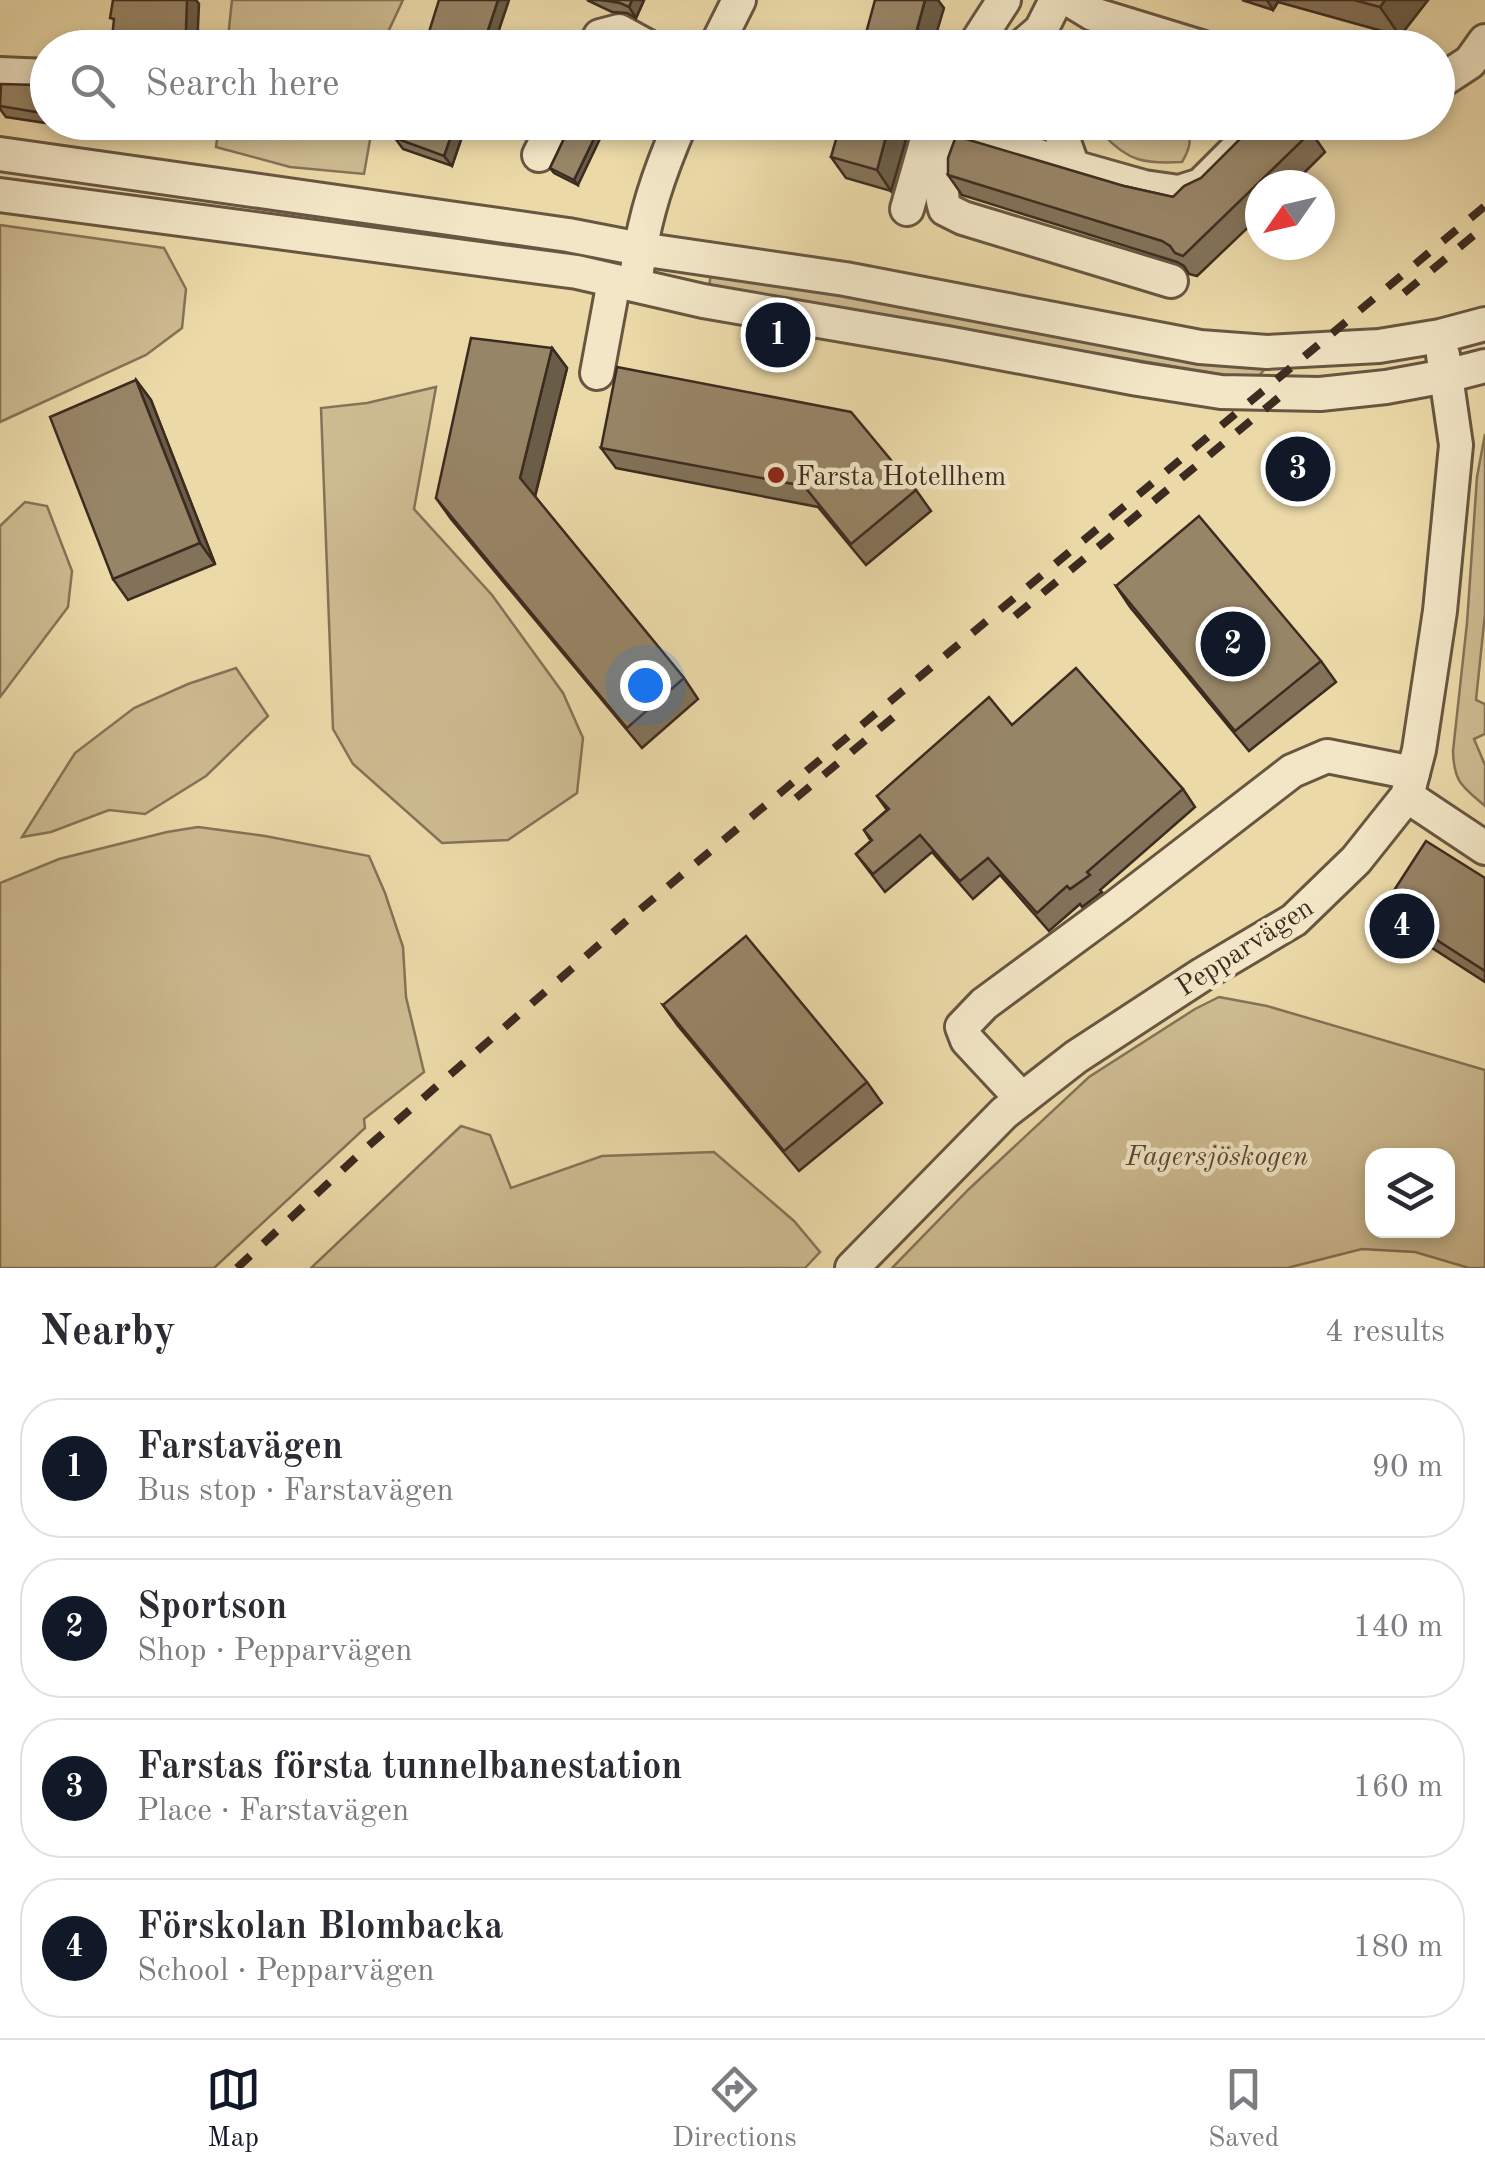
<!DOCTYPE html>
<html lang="en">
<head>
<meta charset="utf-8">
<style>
	:root { --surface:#fff; --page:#f7f7f7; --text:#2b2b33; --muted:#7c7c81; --line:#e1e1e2; --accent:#111827 }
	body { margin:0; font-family:"Old Standard TT",serif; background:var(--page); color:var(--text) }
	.controls { position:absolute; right:30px; bottom:30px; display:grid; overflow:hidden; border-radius:20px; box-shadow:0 5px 15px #0003 }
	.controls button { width:90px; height:90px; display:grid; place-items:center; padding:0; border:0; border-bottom:2px solid var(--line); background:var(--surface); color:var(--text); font:50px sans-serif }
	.compass { position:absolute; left:1245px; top:170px; width:90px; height:90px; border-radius:50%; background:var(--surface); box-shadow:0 5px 15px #0003; rotate:236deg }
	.you { position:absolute; left:645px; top:685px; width:35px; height:35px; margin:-25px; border:8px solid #fff; border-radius:50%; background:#1a73e8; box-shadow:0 0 0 15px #1a73e833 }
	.badge { display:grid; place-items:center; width:65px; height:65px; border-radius:50%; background:var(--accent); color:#fff; font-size:32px; font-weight:700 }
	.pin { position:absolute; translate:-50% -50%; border:5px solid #fff; box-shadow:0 2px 10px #0006 }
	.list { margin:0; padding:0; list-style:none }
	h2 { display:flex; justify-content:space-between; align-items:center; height:130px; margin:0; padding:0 40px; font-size:42px }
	h2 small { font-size:32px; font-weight:400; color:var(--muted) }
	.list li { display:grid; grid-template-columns:65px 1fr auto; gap:30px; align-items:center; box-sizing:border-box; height:140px; margin:0 20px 20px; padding:0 20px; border:2px solid var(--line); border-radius:40px }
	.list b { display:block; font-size:38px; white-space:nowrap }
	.list p { margin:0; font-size:32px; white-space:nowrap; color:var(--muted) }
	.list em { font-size:32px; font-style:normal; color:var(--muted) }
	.icon { flex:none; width:55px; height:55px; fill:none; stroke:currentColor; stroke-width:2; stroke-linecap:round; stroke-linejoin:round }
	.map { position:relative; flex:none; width:1485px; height:1268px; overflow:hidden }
	.search { position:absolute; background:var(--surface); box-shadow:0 5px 15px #0003; left:30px; right:30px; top:30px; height:110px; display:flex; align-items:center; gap:25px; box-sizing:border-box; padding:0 35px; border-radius:55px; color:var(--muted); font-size:38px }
	.sheet { height:770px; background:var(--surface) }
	nav { display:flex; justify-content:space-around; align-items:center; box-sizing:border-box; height:140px; border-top:2px solid var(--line); background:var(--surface); font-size:28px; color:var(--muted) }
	nav a { display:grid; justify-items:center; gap:5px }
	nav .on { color:var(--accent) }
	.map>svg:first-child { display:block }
	.green { fill:#cdbb91; stroke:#847358; stroke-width:2.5; fill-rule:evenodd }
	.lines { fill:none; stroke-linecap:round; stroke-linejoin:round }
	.minor-casing { stroke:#685642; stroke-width:38 }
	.minor { stroke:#f2e6c6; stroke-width:32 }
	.rail { stroke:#3c2b20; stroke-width:8; stroke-dasharray:18 18; stroke-linecap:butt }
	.wall { fill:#827259; stroke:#3c2b20; stroke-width:2.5 }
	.shaded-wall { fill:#6a5d48; stroke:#3c2b20; stroke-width:2.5 }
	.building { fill:#978567; stroke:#3c2b20; stroke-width:2.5 }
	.poi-dot { fill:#8f2418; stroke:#f2e6c6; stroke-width:4 }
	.labels { text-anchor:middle; stroke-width:9; stroke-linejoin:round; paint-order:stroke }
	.poi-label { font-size:28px; fill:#3c2b20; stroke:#f2e6c6; text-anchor:start }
	.street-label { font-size:28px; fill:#3c2b20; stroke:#f2e6c6 }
	.park-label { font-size:28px; font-style:italic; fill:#594837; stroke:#f2e6c6 }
</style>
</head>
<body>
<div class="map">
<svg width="1485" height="1268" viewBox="0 0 1485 1268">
	<rect width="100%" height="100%" fill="#ebd9a8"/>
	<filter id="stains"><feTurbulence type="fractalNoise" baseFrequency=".002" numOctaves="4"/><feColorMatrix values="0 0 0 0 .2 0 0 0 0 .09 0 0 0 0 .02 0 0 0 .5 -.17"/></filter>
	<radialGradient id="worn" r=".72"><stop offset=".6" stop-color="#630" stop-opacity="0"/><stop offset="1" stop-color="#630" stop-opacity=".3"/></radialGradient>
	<g class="green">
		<path d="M232,0H403L381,47H227Z"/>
		<path d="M219,123H373L364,174L290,167L216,147Z"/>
		<path d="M1109,123H1185C1193,137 1190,149 1182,162C1146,164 1128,162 1103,134Z"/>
		<path d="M0,225L164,248L186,289L182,328L146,355L0,422Z"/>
		<path d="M711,272L1265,369L1255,380L709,288Z"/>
		<path d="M436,387L414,509L492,595L563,693L583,738L577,793L508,840L442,843L353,764L333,729L321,408L367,403Z"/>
		<path d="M1485,434V614L1476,700L1485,704V734L1474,739L1485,765V806C1462,786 1454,783 1453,751L1467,623L1477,477Z"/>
		<path d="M25,502L47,506L72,571L68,607L0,697V526Z"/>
		<path d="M236,668L268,716L206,776L145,814L109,810L51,832L22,837L75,753L134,708L188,684Z"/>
		<path d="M198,827L265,836L369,856L385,893L403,947L406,997L424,1072L364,1119L365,1128L214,1268H0V883L59,859L167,832Z"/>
		<path d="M1219,997L1267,1006L1485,1070V1268H1469L1415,1252L1362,1249L1287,1268H892L969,1189L1089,1077L1195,1009ZM1372,1156H1448V1230H1372Z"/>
		<path d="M461,1126L490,1135L511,1188L602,1156L714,1152L794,1221L820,1252L805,1268H311Z"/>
	</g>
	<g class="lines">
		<g class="minor-casing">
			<g id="minor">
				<path d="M1070,0L1093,14L1204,48"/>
				<path d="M594,48L600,36L619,31L650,48"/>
				<path d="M715,48L739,0"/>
				<path d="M973,48L1004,0"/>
				<path d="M1020,48L1041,30L1056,0"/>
				<path d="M0,74L48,76"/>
				<path d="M1438,83L1470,62L1485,41"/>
				<path d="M965,122C951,149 935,179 945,209L963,218L1171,281"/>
				<path d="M1057,122L1073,167"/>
				<path d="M961,131L1073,167L1144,187L1179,192L1201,185L1264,122"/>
				<path d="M0,154L463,220L568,235L640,249L845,279L1200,347L1267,352L1379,346L1440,336L1485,324"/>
				<path d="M539,155L556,122"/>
				<path d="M0,195L577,272L703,301L947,343L1138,379L1221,392L1320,394L1386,387L1446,376L1485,366"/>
				<path d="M907,209L932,122"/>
				<path d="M637,271C644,216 659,173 681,122"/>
				<path d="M597,373L614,281"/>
				<path d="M1407,796L1485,848"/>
				<path d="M1022,1099L967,1040L962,1027L984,1004L1117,906L1292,771L1327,756L1413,773"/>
				<path d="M852,1268L1004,1113L1076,1057L1203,974L1294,920L1356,860L1407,796L1419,750L1440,611L1456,445L1443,355"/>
			</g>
		</g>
		<use href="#minor" class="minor"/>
		<g class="rail">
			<path d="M1404,293L1485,226"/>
			<path d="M1015,616L1289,389"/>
			<path d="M796,798L896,715"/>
			<path d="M237,1268L366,1148L624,923L1485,206"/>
		</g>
	</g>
	<g class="wall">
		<path d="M587,0H644L636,18L627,13L612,12Z"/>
		<path d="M1242,0H1428L1400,36L1278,2L1273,10Z"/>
		<path d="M48,83V122H80L79,128L6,117L0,109V94Z"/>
		<path d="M467,122L452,166L403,149L395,138Z"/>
		<path d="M572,122L578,185L554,173L550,168Z"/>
		<path d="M911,122L891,191L846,178L831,157Z"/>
		<path d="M1311,132L1325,152L1292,185H1260V216L1197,276L1189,274L1184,266L1177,262L962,195L948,175L1124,186L1173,197Z"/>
		<path d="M552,348L567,368L535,497L684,678L698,699L642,748L451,519L436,498Z"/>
		<path d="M136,380L151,400L215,564L128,600L113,579Z"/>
		<path d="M601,448L916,490L931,511L866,565L818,507L616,468Z"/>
		<path d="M1116,586L1321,661L1336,682L1249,751L1130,607Z"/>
		<path d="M1012,725L1183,789L1195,807L1100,890L1102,892L1082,907L1080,904L1049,931L1000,875L973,899L932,852L885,892L856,854L871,841L864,830L887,810L877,796Z"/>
		<path d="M1485,878V982L1398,926L1384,906Z"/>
		<path d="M663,1005L867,1082L882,1103L799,1171L678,1026Z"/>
	</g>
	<g class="shaded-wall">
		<path d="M187,0H196L199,4L197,48H182Z"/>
		<path d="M498,0H509L493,48H482Z"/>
		<path d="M632,0H644L636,18L629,7Z"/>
		<path d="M925,0H938L944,8L932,48H912Z"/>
		<path d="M1267,0H1276L1278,2L1273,10Z"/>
		<path d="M1385,0H1428L1400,36L1380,7Z"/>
		<path d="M456,122H467L452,166L444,156Z"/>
		<path d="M602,122H608L578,185L574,180Z"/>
		<path d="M890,122H911L891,191L877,170Z"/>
		<path d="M552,348L567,368L534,499L520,478Z"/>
		<path d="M136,380L151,400L215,564L200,543Z"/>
	</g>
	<g class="building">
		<path d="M113,0H187L186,30L182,48H111L114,19L110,18Z"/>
		<path d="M439,0H498L482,48H424Z"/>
		<path d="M601,0H632L629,7L620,3Z"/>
		<path d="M875,0H925L912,48H862Z"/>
		<path d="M1354,0H1385L1380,7Z"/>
		<path d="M48,83V114L0,106L1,84L40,85Z"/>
		<path d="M400,122H456L444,156L395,138Z"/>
		<path d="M572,122H602L574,180L550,168Z"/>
		<path d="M841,122H890L877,170L831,157Z"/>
		<path d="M1257,122H1302L1311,132L1183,256L1175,253L1170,246L1162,241L948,175V158L956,136L1124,186L1173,197L1184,186L1201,178Z"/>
		<path d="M471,338L552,348L520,478L684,678L627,728L436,498Z"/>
		<path d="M617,367L851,412L916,490L851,544L804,486L601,448Z"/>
		<path d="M136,380L200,543L113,579L50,417Z"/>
		<path d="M1199,516L1321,661L1235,731L1116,586Z"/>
		<path d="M1076,668L1183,789L1087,872L1090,875L1070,889L1067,886L1037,913L988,858L960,881L920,835L873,874L856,854L872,840L864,830L889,809L877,796L989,697L1012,725Z"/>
		<path d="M1426,841L1485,878V971L1384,906Z"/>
		<path d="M746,936L867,1082L784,1151L663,1005Z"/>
	</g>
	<circle class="poi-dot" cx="776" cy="475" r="10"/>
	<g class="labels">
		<g class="poi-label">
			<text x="796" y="485">Farsta Hotellhem</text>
		</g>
		<g class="street-label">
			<text transform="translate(1244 946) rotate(-33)" y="10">Pepparvägen</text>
		</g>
		<g class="park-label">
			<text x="1217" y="1165">Fagersjöskogen</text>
		</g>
	</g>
	<rect width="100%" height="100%" filter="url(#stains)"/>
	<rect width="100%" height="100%" fill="url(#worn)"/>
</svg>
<div class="controls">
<button><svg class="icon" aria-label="layers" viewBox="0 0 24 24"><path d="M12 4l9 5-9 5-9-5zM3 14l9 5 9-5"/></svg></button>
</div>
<svg class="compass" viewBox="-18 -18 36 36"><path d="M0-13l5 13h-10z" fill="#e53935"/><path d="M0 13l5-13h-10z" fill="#7c7c81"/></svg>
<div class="you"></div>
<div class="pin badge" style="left:778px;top:335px">1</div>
<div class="pin badge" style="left:1233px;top:644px">2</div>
<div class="pin badge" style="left:1298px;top:469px">3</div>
<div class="pin badge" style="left:1402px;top:926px">4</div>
<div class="search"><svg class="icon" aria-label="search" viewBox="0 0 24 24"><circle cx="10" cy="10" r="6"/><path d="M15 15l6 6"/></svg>Search here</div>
</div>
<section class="sheet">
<h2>Nearby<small>4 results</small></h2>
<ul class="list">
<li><span class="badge">1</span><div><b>Farstavägen</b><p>Bus stop · Farstavägen</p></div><em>90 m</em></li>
<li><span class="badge">2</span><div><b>Sportson</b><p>Shop · Pepparvägen</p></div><em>140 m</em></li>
<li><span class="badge">3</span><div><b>Farstas första tunnelbanestation</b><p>Place · Farstavägen</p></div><em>160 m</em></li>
<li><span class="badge">4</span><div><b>Förskolan Blombacka</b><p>School · Pepparvägen</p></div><em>180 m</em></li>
</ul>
</section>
<nav>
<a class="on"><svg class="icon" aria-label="map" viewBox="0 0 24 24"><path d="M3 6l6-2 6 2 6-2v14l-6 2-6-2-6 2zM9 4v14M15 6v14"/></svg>Map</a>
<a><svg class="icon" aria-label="directions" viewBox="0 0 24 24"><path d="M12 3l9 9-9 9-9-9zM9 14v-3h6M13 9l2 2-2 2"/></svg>Directions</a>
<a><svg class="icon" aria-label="saved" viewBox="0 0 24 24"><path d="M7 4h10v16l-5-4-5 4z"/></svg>Saved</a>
</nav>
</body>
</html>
